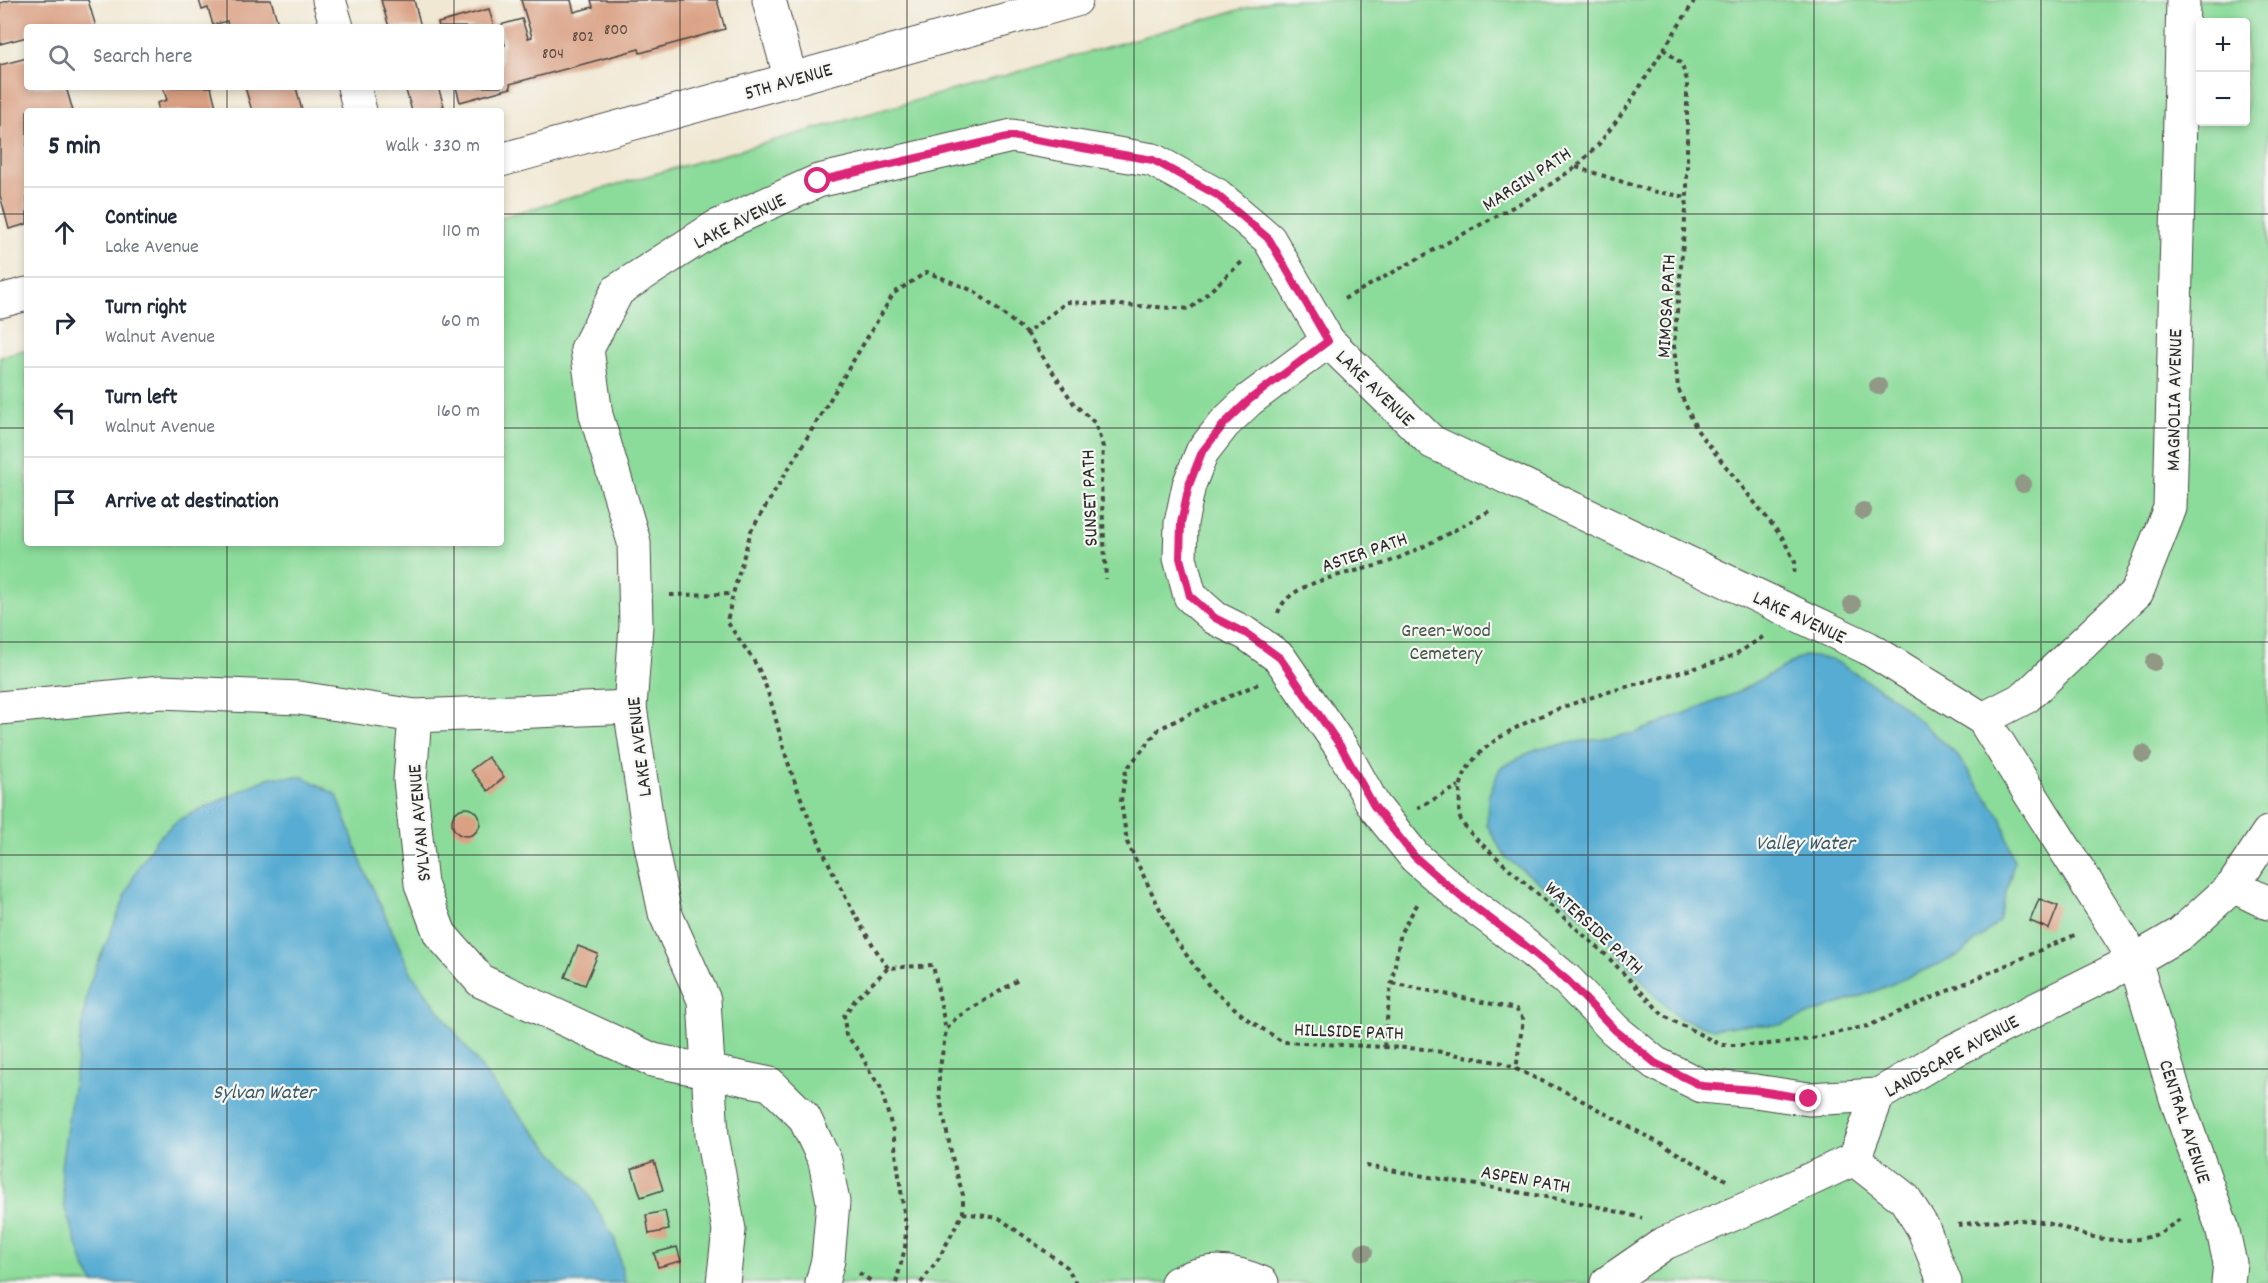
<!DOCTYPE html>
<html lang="en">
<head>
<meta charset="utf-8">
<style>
	:root { --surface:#fff; --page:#f2f2f3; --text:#1f2937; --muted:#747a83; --line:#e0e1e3 }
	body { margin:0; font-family:Dekko,sans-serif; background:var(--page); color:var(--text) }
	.controls { position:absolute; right:18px; top:18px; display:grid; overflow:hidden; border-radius:6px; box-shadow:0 3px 9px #0003 }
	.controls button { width:54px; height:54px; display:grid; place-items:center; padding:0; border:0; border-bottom:2px solid var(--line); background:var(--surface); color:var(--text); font:30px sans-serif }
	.stop { position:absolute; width:18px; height:18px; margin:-14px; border:4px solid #db2777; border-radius:50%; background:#fff }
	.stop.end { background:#db2777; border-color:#fff; box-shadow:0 2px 6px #0008 }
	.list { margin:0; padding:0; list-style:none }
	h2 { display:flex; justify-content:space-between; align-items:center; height:78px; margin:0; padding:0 24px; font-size:26px }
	h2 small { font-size:20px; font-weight:400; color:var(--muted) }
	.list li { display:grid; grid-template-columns:39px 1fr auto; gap:18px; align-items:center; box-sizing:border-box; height:90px; padding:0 24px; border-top:2px solid var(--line) }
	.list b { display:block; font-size:22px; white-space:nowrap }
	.list p { margin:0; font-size:20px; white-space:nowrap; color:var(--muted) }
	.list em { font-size:20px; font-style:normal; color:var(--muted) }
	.icon { flex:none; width:33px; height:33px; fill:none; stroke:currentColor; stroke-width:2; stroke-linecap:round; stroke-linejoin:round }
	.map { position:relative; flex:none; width:2268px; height:1283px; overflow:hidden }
	.search { position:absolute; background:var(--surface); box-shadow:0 3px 9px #0003; left:24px; top:24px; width:480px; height:66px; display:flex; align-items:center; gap:15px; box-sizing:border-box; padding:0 21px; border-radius:6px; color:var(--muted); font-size:22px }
	.panel { position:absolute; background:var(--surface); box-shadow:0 3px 9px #0003; left:24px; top:108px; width:480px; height:438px; border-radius:6px }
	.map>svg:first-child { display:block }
	.green { fill:#8bdb9a; stroke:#5b8362; stroke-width:1.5; fill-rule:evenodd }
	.water { fill:#56acd2; stroke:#406c7e; stroke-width:1.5 }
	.building { fill:#daa083 }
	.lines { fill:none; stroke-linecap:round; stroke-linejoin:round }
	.minor-casing { stroke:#494744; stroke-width:35 }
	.path { stroke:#494744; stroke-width:4; stroke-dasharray:4.5 4.5; stroke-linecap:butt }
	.minor { stroke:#fff; stroke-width:33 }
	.tree { fill:#919886 }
	.route { stroke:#db2777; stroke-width:8 }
	.grid { fill:none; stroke:#2b2b2b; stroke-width:1.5; stroke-opacity:0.55 }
	.labels { text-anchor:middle; stroke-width:4.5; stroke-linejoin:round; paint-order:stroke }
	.number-label { font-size:16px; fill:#574841 }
	.street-label { font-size:20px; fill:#2b2b2b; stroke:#f6f6f2 }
	.park-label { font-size:20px; fill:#435747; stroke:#f6f6f2 }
	.water-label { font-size:21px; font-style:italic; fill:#3a5865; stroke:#f6f6f2 }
</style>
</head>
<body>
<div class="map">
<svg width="2268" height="1283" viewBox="0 0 2268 1283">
	<rect width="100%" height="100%" fill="#f6f6f2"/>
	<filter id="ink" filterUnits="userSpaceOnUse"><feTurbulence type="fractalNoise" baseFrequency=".0167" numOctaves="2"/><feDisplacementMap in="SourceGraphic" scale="12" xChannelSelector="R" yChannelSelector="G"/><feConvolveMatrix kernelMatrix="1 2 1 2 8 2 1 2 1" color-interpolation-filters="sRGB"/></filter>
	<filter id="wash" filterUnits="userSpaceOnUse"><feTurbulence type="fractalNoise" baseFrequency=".008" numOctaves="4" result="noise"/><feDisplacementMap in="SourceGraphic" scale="24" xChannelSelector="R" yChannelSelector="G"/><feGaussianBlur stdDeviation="1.35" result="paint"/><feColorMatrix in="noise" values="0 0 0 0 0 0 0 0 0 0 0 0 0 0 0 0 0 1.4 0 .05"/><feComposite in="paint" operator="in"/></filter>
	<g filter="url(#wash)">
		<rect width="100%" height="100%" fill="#f1e8d3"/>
		<path class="green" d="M1274,0H2268V1283H0V357L27,349V543H501V217ZM2200,22H2246V122H2200Z"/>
		<g class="water">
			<path d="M1804,656L1832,659L1893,697L1956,754L2002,819L2014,862L1999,921L1960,955L1878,990L1780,1025H1743L1713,1029L1679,1018L1655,995L1600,932L1562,899L1506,858L1487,825L1488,797L1500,768L1538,748L1635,733L1736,693Z"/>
			<path d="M270,777H304L337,795L364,869L412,974L503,1097L584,1187L615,1240L625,1283H93L84,1265L65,1209L61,1167L88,987L135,873L155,841L178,820Z"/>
		</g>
		<g id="blocks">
			<g class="building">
				<path d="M10,0H88L96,27H27V37L0,44V3Z"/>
				<path d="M199,0H271L279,27H228L227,21L213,25L208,8L202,10Z"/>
				<path d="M381,0H414L421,27H389Z"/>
				<path d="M521,0H571L574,12L593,7L591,0H717L725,29L640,53L639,49L510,84L511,88L460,102L456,87H501V46L505,45L500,25L522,19L528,38L532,37Z"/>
				<path d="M489,9L494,27H439L438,23Z"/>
				<path d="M27,58V87H66L73,111H27V224L9,229L0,195V65Z"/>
				<path d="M163,87H211L217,111H159L157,103L167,100Z"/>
				<path d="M245,87H296L302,111H252Z"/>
				<path d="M405,87H438L444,106L427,111H412Z"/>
				<path d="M488,757L504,777L488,791L471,770Z"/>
				<circle cx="466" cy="822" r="14"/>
				<path d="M2039,899L2058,906L2049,929L2030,921Z"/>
				<path d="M578,946L598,954L585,985L565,977Z"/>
				<path d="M654,1161L663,1190L641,1197L632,1169Z"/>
				<path d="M665,1211L669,1230L649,1234L646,1215Z"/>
				<path d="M677,1247L681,1261L658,1267L654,1253Z"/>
			</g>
		</g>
	</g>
	<g filter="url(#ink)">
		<use href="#blocks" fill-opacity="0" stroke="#494744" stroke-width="1.5"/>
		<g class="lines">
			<g class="minor-casing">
				<g id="minor">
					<path d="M329,0L337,27"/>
					<path d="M769,0L791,80"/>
					<path d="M354,87L360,111"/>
					<path d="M501,160L1076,0"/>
					<path d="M0,301L27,294"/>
					<path d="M1328,341L1249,400L1224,424L1202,452L1189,485L1181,523L1180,558L1190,596L1215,618L1247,634L1280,658L1341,747L1374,806L1415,857L1460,896L1521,942L1567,980L1615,1030L1655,1063L1702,1086L1755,1091L1809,1099L1878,1095"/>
					<path d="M0,708L161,692L299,698L415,716L410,780L421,884L440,934L481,981L653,1060L770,1084L804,1117L825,1161L833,1202L828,1260L822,1283"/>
					<path d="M415,716L630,707"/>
					<path d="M1983,719L2026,697L2137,592L2170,508L2183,0"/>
					<path d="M2233,886L2268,903"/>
					<path d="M1854,1159L1905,1199L1923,1228L1945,1283"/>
					<path d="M723,1283L729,1230L712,1136L704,1000L665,913L650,841L630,707L636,626L634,542L596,415L587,349L618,290L716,227L818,181L1012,136L1153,160L1217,195L1269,239L1328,341L1432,442L1868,648L1983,719L2135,960L2176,1098L2222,1227L2230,1263L2228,1283"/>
					<path d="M1177,1283C1209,1268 1230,1269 1262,1283"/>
					<path d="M1607,1283L1665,1243L1762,1202L1854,1159L1878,1095L1953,1051L2135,960L2180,934L2233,886L2268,833"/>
				</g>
			</g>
			<g class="path">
				<path d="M1663,49L1681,63L1687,80V197L1674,346L1678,388L1697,430L1782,537L1795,562L1794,576"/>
				<path d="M1576,167L1651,191L1687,197"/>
				<path d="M1344,299L1533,196L1576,167L1599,144L1627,107L1695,0"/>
				<path d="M1027,333L1074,404L1095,423L1103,447L1101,483L1106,579"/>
				<path d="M670,595L733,594"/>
				<path d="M1278,613C1289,578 1361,573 1391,561C1426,547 1460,527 1493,509"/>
				<path d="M1763,637C1751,644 1739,653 1727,658C1667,681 1459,713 1460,795C1460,803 1457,815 1462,822C1465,828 1472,834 1476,839L1607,956L1664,1016L1721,1045H1760L1798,1041L1868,1026L2077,934"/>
				<path d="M1258,684L1189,714L1159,729L1126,770L1121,801L1127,842L1174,938L1210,987L1247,1019L1283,1042L1425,1049L1503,1063L1570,1094L1726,1180"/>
				<path d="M1417,808L1459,786"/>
				<path d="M888,968C848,910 814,837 791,771C780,741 775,709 763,679C755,658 738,640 727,621L733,594L751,531L894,293L927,272L974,291L1027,333L1067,302L1190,309L1243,261"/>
				<path d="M1392,983L1516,1009L1523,1019L1516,1070"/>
				<path d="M1384,1047L1390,992L1401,932L1418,903"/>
				<path d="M1366,1166L1587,1204L1642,1218"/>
				<path d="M963,1213L999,1218L1067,1267L1076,1283"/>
				<path d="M1958,1225C1988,1221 2016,1217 2046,1223C2058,1225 2070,1230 2082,1234C2105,1241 2131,1243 2155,1235C2164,1232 2173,1223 2182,1218"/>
				<path d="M859,1273L874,1283"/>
				<path d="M896,1283L905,1248L906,1228L893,1131L880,1086L870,1072L860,1052L846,1035L844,1016L855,1000L888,968L933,965L946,1030"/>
				<path d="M921,1283L939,1258L963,1213V1195L953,1161L939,1095V1074L946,1030L956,1018L1018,980"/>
			</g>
			<use href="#minor" class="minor"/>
		</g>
		<g class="tree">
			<circle cx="1878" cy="386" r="9"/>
			<circle cx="2023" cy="484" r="9"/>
			<circle cx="1863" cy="511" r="9"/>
			<circle cx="1852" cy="604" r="9"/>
			<circle cx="2154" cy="662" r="9"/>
			<circle cx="2143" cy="754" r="9"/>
			<circle cx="1364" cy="1252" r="9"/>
		</g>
	</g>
	<g class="lines" filter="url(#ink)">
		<path class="route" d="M818,181L1012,136L1153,160L1217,195L1269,239L1328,341L1249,400L1224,424L1202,452L1189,485L1181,523L1180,558L1190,596L1215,618L1247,634L1280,658L1341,747L1374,806L1415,857L1460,896L1521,942L1567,980L1615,1030L1655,1063L1702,1086L1755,1090L1809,1099"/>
	</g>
	<path class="grid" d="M227,0V27M454,0V27M680,0V1283M907,0V1283M1134,0V1283M1361,0V1283M1588,0V1283M1814,0V1283M2041,0V1283M227,87V111M454,87V111M0,214H27M501,214H2268M0,428H27M501,428H2268M227,543V1283M454,543V1283M0,642H2268M0,855H2268M0,1069H2268"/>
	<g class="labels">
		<g class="number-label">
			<text x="616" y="34">800</text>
			<text x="583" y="41">802</text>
			<text x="553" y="58">804</text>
		</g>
		<g class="street-label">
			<text transform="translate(788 80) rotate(-16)" y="7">5TH AVENUE</text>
			<text transform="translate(1526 178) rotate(-33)" y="7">MARGIN PATH</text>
			<text transform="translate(739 220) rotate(-27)" y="7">LAKE AVENUE</text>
			<text transform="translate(1665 306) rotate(-87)" y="7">MIMOSA PATH</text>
			<text transform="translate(1376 387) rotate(44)" y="7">LAKE AVENUE</text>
			<text transform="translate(2173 400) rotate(-89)" y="7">MAGNOLIA AVENUE</text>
			<text transform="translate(1088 498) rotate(-92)" y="7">SUNSET PATH</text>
			<text transform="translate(1364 551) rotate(-19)" y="7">ASTER PATH</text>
			<text transform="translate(1800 616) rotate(25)" y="7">LAKE AVENUE</text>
			<text transform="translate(638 747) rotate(-97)" y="7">LAKE AVENUE</text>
			<text transform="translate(418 823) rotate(-95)" y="7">SYLVAN AVENUE</text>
			<text transform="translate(1595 927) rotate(43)" y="7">WATERSIDE PATH</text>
			<text transform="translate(1349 1030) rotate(2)" y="7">HILLSIDE PATH</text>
			<text transform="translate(1951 1055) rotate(-29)" y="7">LANDSCAPE AVENUE</text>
			<text transform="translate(2186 1121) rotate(72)" y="7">CENTRAL AVENUE</text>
			<text transform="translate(1526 1178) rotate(10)" y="7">ASPEN PATH</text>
		</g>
		<g class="park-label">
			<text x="1446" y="636">Green-Wood<tspan x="1446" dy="23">Cemetery</tspan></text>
		</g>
		<g class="water-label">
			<text x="1805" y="849">Valley Water</text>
			<text x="264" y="1098">Sylvan Water</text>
		</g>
	</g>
</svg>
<div class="controls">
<button>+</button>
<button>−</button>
</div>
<div class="stop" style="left:818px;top:181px"></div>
<div class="stop end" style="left:1809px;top:1099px"></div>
<div class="search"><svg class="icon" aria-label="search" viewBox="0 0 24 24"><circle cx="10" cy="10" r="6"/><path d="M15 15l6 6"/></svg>Search here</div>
<section class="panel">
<h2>5 min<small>Walk · 330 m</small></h2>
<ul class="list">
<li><svg class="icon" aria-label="ahead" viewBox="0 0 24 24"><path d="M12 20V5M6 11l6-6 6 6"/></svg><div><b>Continue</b><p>Lake Avenue</p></div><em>110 m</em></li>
<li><svg class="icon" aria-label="right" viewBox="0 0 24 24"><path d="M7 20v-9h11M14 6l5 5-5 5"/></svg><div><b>Turn right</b><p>Walnut Avenue</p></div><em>60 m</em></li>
<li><svg class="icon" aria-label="left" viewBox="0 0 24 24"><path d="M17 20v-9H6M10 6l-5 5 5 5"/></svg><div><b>Turn left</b><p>Walnut Avenue</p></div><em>160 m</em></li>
<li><svg class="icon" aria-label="arrive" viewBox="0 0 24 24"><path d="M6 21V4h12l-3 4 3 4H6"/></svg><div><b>Arrive at destination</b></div></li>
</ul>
</section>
</div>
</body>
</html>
